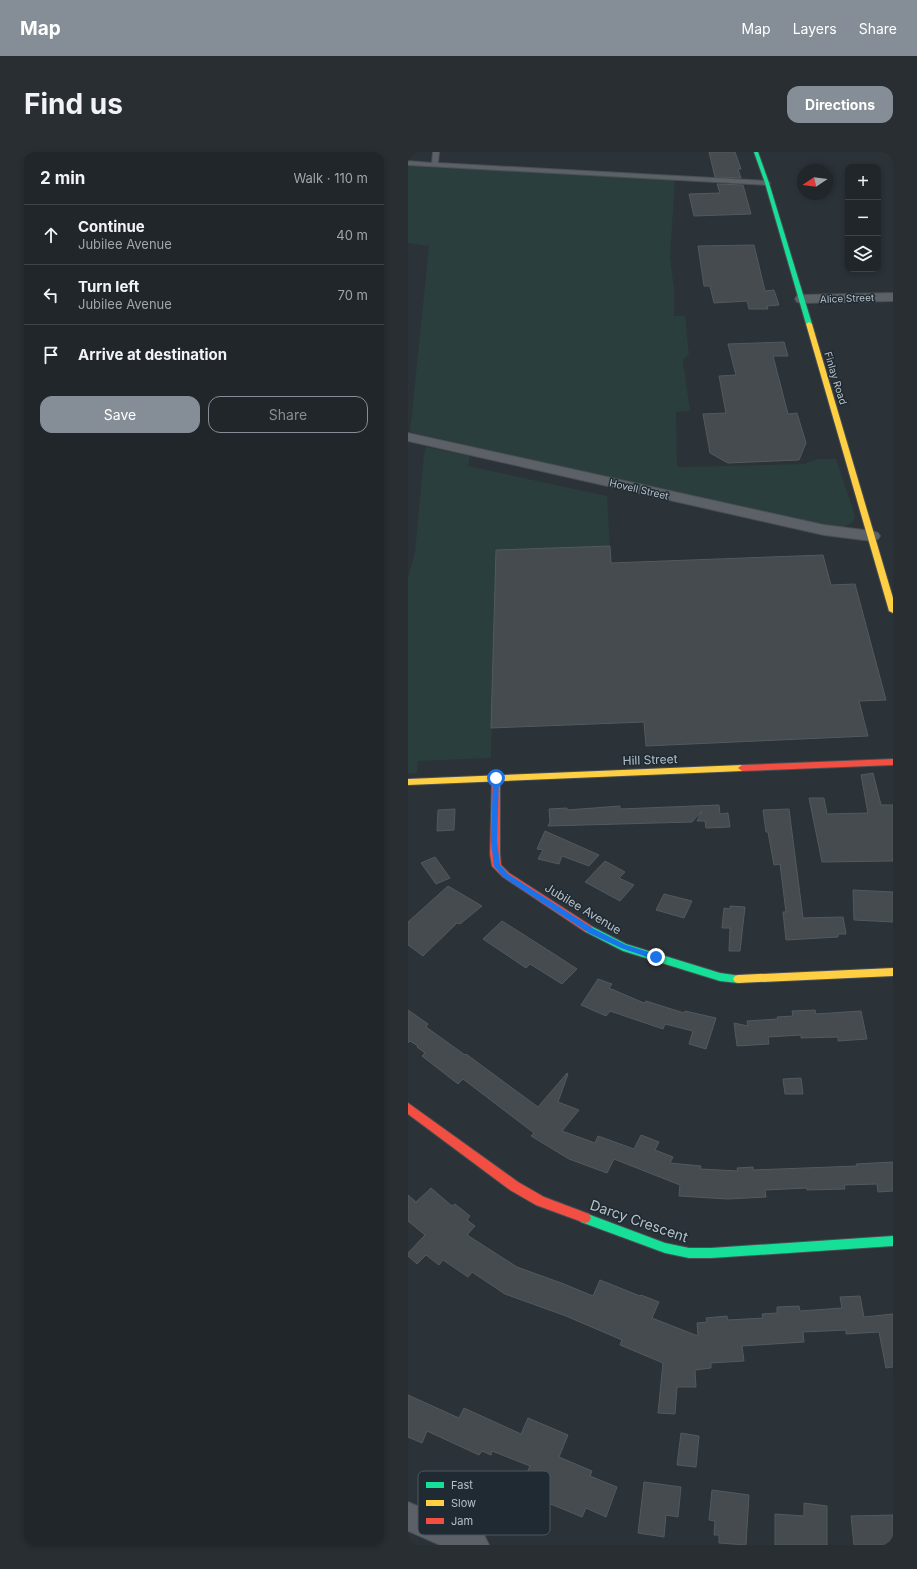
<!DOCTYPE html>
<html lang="en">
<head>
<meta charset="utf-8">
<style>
	:root { --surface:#20262a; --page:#282e32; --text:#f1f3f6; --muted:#a2a5a8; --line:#3d4347; --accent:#858e96 }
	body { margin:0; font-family:Inter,sans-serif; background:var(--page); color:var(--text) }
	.controls { position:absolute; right:12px; top:12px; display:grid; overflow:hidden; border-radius:8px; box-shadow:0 2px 6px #0003 }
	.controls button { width:36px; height:36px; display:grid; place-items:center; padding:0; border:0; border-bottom:1px solid var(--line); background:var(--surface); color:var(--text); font:20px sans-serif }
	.compass { position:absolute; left:389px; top:12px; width:36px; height:36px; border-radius:50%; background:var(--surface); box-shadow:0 2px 6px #0003; rotate:257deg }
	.stop { position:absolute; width:12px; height:12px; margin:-9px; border:3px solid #1a73e8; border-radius:50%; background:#fff }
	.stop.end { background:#1a73e8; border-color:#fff; box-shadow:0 1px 4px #0008 }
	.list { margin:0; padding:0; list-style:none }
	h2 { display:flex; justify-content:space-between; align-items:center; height:52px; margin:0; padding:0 16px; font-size:17px }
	h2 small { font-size:13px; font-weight:400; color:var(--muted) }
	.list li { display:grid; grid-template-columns:26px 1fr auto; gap:12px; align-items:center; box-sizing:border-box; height:60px; padding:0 16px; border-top:1px solid var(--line) }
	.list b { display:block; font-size:15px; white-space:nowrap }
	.list p { margin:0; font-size:13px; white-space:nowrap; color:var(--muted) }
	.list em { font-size:13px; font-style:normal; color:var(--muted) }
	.actions { display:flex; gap:8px; padding:12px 16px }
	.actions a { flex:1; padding:9px 0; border:1px solid var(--accent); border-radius:12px; text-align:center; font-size:14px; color:var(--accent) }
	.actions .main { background:var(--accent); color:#fff }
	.icon { flex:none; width:22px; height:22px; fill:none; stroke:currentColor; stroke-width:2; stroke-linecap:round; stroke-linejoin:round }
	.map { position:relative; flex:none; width:485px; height:1393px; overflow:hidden; border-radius:12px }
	header { display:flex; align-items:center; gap:24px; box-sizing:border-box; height:56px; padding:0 20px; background:var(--accent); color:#fff }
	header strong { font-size:19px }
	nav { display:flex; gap:22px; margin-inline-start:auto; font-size:14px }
	.intro { display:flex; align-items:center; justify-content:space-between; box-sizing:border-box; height:96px; padding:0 24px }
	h1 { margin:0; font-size:28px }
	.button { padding:10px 18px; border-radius:12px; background:var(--accent); color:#fff; font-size:14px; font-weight:700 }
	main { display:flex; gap:24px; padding:0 24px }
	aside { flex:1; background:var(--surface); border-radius:12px; box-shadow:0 2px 6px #0003 }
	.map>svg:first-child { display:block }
	.green { fill:#293e3d }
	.building { fill:#454b4f; stroke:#535a5f }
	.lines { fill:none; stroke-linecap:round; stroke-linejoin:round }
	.lane-casing { stroke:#494e53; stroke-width:2 }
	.street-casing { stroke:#494e53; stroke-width:2 }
	.fast-casing { stroke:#494e53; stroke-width:2 }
	.slow-casing { stroke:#494e53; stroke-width:2 }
	.jam-casing { stroke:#494e53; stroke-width:2 }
	.lane { fill:#5b6166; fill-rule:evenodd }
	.street { fill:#5b6166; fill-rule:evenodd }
	.fast { fill:#16e098; fill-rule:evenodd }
	.slow { fill:#ffcf43; fill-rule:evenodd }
	.jam { fill:#f24e42; fill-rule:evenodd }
	.route { fill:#1a73e8 }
	.labels { text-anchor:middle; stroke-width:3; stroke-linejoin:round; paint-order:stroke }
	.far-street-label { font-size:10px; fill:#b6c0c8; stroke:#1f2a32 }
	.street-label { font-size:12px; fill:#b6c0c8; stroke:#1f2a32 }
	.near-street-label { font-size:14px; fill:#b6c0c8; stroke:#1f2a32 }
	.key { fill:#1f2a32; stroke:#4c575f; stroke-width:1 }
	.key-label { font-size:11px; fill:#b6c0c8 }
</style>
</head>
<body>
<header>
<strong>Map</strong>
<nav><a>Map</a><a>Layers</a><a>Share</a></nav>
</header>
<div class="intro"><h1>Find us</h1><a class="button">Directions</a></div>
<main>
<aside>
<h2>2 min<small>Walk · 110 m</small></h2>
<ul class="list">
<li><svg class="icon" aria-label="ahead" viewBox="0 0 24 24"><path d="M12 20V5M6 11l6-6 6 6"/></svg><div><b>Continue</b><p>Jubilee Avenue</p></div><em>40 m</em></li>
<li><svg class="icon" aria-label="left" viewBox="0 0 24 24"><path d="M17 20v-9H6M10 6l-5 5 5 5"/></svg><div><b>Turn left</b><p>Jubilee Avenue</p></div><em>70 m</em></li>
<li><svg class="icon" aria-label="arrive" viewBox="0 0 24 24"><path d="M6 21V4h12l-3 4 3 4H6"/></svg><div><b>Arrive at destination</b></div></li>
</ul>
<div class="actions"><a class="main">Save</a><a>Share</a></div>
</aside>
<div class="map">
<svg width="485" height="1393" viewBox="0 0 485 1393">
	<rect width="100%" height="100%" fill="#2b3238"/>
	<g class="green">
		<path d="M0,12L267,28L262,105L266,136V164H277L281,202L275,209L282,259L268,260L269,315L396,312L409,307H428L447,363L445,370L435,375L426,376L2,280L21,94L0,91Z"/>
		<path d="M18,295L62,304L60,314L199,344L202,394L88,398L83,606L10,609L9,621L0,622V426L7,401L16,302Z"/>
	</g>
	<g class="building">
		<path d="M301,0H327L333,17H330L333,26L307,25Z"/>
		<path d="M309,32L335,33L343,62L286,64L281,42L312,41Z"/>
		<path d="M346,93L357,139L366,138L371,153L359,154L360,157H341L339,149L306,151L302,134H296L290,94Z"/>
		<path d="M376,190L380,204H365L380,262L389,261L398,291L391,308L320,311L302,301L295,262L318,261L311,224L328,223L320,192Z"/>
		<path d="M202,394L203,411L415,403L423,433L447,432L478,548L451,549L460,584L238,594L236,570L83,576L88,398Z"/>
		<path d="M465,621L473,653H485V709L414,710L401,646H416L419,662L460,661L453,623Z"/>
		<path d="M311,653L312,662L320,661L322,675L298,676L297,669H289L294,659L284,670L140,674L142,670L141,657L159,656V658L212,654V657Z"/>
		<path d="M47,657L46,678L29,679L30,658Z"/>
		<path d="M381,657L395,766L435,765L438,782H430V785L378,788L375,760H378L372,712L366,713L360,680H358L355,658Z"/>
		<path d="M137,679L191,703L181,714L154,704L151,712L130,707L135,698L129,697Z"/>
		<path d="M27,705L42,726L28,732L13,711Z"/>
		<path d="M197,709L217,720L211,726L226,733L212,749L177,730Z"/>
		<path d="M40,734L74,754L52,772L49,771L15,804L0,793V770Z"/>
		<path d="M445,738L485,740V770L446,768Z"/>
		<path d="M256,742L284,749L276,766L248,758Z"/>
		<path d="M322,754L337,755L332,799H321L322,776H314L316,756L322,757Z"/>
		<path d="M94,769L146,802L169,817L154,832L122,812L118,816L75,787Z"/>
		<path d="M190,827L204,832L201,836L236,851L238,849L276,861L277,859L308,866L298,897L281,892L285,879L257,872L255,877L202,859L198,864L173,853Z"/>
		<path d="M0,858L20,872L18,875L57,903L58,902L130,955L159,921L160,922L150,950L171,958L154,979L187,991L190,984L226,997L233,983L251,990L247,998L265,1005L262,1011L293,1014L292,1017L330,1019L329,1016L345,1015V1018L449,1014L448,1012L485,1010V1039L470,1040L469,1032L436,1033L437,1037L399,1038V1036L357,1038L358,1045L320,1047L271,1044L272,1033L206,1007L199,1021L161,1007L123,984L126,981L55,927L50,932L14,904L17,901L9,895L10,894L2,889L0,891Z"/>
		<path d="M407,858L408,862L453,859L459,887L430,889V885L393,886V883L360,885L361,892L329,894L326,871L340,874L339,869L370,867L369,865L385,864L384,859Z"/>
		<path d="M393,926L395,942H377L375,927Z"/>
		<path d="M23,1036L44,1054L47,1052L62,1064L59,1068L67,1074L59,1083L109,1115L156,1132L185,1144L192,1128L232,1144L233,1143L251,1150L244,1166L290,1184L289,1171L299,1170L298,1166L319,1164L320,1168L355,1166L354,1162L369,1161V1155L391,1154L392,1159L434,1156L432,1145L452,1144L456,1165L485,1162V1215L478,1216L471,1180L438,1182V1178L395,1180L396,1190L334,1194L336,1209L303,1211V1216L287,1218L288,1235H269L267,1262L250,1261L255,1211L212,1193L214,1188L158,1164L97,1142L64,1120L60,1125L35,1108L31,1113L18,1103L9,1112L0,1104V1101L17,1083L0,1069V1043L8,1050Z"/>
		<path d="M0,1243L51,1266L56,1256L113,1282L120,1266L160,1283L151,1305L184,1319L182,1324L209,1335L198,1365L178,1356L174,1365L111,1339L122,1314L84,1299L83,1303L74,1299L71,1303L19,1279L14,1291L0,1285Z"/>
		<path d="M273,1281L291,1284L288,1315L269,1313Z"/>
		<path d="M236,1330L273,1335L270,1365L258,1363L256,1385L230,1381Z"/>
		<path d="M304,1338L341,1343L338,1393L311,1391V1383H306L307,1369L301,1368Z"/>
		<path d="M396,1351L419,1354V1393H367V1362L396,1364Z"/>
		<path d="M485,1363V1393H446L443,1364Z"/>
	</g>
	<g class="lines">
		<g class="lane-casing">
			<path id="lane" d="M25,0H31L30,11L359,29L362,31L359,33L0,13V9L24,11Z"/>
		</g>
		<g class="street-casing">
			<g id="street">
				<path d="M485,141V149L393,151L389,150L387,147L389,144L393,143Z"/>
				<path d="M0,281L416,373L464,379L470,381L472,384L470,387L464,389L416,383L0,289Z"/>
				<path d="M0,1350L76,1383L81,1393H32L0,1379Z"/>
			</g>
		</g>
		<g class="fast-casing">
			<g id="fast">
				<path d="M346,0H350L361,31L404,172L403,173L398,172L357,31Z"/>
				<path d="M179,772L218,792L312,821L333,824L335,827L333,830L330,831L312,829L215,799L176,779L174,776L176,773Z"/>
				<path d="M177,1061L257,1091L281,1096H303L485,1084V1094L303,1106H281L257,1101L173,1070L171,1066L173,1062Z"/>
			</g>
		</g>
		<g class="slow-casing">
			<g id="slow">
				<path d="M401,170L404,172L485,446V461L481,459L398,172Z"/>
				<path d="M334,613L338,616L334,619L0,633V627Z"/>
				<path d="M485,816V824L330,831L327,830L325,827L327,824L330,823Z"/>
			</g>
		</g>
		<g class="jam-casing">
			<g id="jam">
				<path d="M485,607V613L334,619L330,616L334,613Z"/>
				<path d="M88,623L92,626V702L93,713L101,721L182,773L184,776L182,779H176L95,725L84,714L82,702L84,626Z"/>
				<path d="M0,951L110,1030L136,1045L181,1062L183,1066L181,1070L177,1071L128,1053L102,1038L0,962Z"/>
			</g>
		</g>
		<use href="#lane" class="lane"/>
		<use href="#street" class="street"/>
		<use href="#fast" class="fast"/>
		<use href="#slow" class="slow"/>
		<use href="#jam" class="jam"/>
	</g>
	<path class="route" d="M88,624L91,626L89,689L92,713L100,722L186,777L218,793L250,803V807L248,808L213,796L181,781L95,725L86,714L83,689L85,626Z"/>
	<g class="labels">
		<g class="far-street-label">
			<text transform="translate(439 146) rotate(-2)" y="4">Alice Street</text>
			<text transform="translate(428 226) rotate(73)" y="4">Finlay Road</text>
			<text transform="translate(231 337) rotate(13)" y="4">Hovell Street</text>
		</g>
		<g class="street-label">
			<text transform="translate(242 608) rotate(-2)" y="4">Hill Street</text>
			<text transform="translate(175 757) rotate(31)" y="4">Jubilee Avenue</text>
		</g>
		<g class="near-street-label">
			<text transform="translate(231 1069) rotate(19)" y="5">Darcy Crescent</text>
		</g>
	</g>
	<rect x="10" y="1319" width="132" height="64" rx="6" class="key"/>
	<rect x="18" y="1330" width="18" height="6" fill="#16e098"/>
	<rect x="18" y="1348" width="18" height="6" fill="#ffcf43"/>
	<rect x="18" y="1366" width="18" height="6" fill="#f24e42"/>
	<g class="key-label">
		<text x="43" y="1337">Fast</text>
		<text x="43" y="1355">Slow</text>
		<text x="43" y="1373">Jam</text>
	</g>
</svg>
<div class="controls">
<button>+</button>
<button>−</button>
<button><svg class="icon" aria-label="layers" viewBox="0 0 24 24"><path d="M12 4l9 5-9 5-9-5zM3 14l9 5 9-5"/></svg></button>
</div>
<svg class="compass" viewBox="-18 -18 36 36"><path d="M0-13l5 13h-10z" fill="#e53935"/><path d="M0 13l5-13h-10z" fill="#a2a5a8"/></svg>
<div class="stop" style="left:88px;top:626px"></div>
<div class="stop end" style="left:248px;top:805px"></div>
</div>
</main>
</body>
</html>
